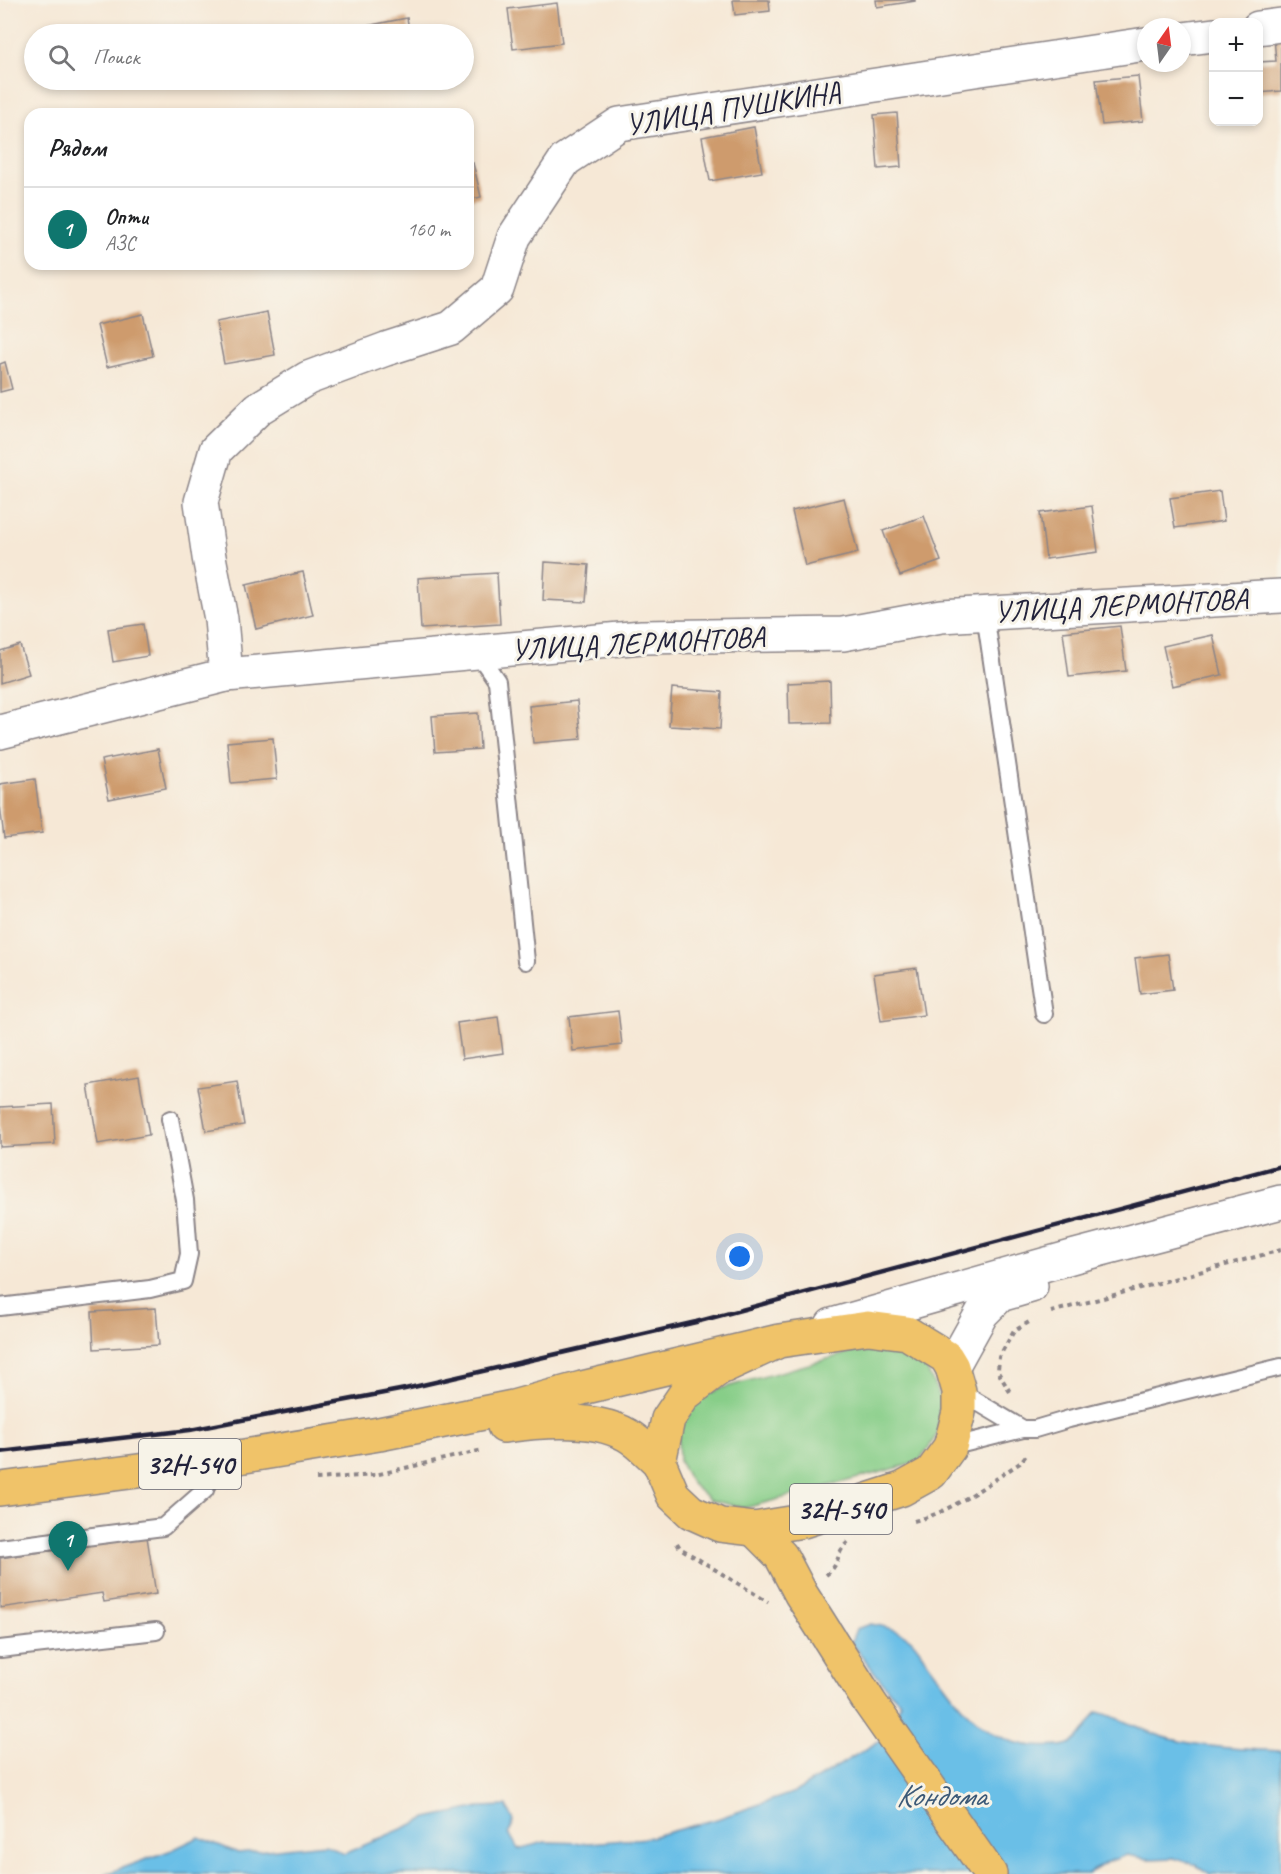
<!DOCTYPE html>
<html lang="ru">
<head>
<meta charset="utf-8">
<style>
	:root { --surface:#fff; --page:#f2f2f2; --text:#202124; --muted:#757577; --line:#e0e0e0; --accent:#0f766e }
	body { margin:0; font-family:Caveat,sans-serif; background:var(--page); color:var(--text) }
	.controls { position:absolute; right:18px; top:18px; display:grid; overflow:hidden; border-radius:12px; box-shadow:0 3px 9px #0003 }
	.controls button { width:54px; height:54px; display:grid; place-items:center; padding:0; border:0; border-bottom:2px solid var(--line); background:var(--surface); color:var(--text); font:30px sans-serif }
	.compass { position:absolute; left:1137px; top:18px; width:54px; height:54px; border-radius:50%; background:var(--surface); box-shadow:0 3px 9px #0003; rotate:14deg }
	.you { position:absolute; left:740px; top:1257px; width:21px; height:21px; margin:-15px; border:4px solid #fff; border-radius:50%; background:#1a73e8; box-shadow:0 0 0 9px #1a73e833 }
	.badge { display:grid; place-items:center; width:39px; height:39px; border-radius:50%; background:var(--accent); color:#fff; font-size:20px; font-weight:700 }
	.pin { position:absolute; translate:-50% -50px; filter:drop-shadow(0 2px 3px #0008) }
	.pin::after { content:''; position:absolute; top:32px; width:21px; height:18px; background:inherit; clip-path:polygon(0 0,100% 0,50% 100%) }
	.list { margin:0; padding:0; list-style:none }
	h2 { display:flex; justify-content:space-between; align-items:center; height:78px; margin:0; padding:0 24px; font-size:26px }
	h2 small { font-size:20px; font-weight:400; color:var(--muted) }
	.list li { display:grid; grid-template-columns:39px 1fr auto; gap:18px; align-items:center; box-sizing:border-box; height:84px; padding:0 24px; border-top:2px solid var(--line) }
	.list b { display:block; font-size:22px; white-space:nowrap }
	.list p { margin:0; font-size:20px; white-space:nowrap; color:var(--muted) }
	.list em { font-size:20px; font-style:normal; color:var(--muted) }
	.icon { flex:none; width:33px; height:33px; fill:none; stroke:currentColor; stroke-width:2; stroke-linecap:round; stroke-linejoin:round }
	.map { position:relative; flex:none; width:1281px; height:1874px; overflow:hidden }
	.search { position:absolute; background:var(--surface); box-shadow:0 3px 9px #0003; left:24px; top:24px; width:450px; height:66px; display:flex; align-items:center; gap:15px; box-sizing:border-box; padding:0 21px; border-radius:33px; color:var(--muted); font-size:22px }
	.panel { position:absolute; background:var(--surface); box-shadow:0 3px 9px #0003; left:24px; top:108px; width:450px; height:162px; border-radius:18px }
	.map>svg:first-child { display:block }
	.green { fill:#87ce88; stroke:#547862; stroke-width:1.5 }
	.water { fill:#6bbfe7; stroke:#467091; stroke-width:1.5 }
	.building { fill:#ce9b6d }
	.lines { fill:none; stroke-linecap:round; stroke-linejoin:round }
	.service-casing { stroke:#8c8588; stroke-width:20 }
	.minor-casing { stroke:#8c8588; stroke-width:36 }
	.tertiary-casing { stroke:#8c8588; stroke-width:36 }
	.primary-casing { stroke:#8c8588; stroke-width:36 }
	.path { stroke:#8c8588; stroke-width:4; stroke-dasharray:4.5 4.5; stroke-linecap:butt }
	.service { stroke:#fff; stroke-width:16 }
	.minor { stroke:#fff; stroke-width:33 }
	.tertiary { stroke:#fff; stroke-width:33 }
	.primary { stroke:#f0c369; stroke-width:33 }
	.rail { stroke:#22223b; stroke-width:4.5 }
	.labels { text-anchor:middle; stroke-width:6; stroke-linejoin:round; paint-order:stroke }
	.shield { fill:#f7f3e8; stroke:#62616f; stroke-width:1.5 }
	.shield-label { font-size:28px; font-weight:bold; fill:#22223b }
	.street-label { font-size:30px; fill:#22223b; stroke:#f7f3e8 }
	.water-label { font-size:32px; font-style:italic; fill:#3c5977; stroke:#f7f3e8 }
</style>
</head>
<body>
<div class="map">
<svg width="1281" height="1874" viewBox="0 0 1281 1874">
	<rect width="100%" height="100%" fill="#f7f3e8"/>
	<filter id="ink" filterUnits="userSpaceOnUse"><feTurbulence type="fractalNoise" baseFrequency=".0167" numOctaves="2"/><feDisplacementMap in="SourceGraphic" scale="12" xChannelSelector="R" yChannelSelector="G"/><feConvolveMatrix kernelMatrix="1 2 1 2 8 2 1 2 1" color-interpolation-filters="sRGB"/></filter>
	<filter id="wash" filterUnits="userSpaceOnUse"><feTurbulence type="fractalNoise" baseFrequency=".008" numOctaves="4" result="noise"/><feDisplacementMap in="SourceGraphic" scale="24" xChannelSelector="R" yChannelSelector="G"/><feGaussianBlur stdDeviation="1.35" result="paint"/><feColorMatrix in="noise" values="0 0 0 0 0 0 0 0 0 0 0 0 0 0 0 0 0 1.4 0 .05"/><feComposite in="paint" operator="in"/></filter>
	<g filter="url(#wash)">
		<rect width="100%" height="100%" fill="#f6e8d6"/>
		<path class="green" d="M867,1348L898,1349L926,1368L940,1397L938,1433L919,1462L745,1508L710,1500L691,1483L679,1461L678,1437L683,1414L698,1399L719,1389Z"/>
		<path class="water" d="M871,1624C885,1626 897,1629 909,1638C917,1644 923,1656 929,1664C958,1703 982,1741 1034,1746C1077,1749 1074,1744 1097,1712C1123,1718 1145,1733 1171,1739C1206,1748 1245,1749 1281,1751V1874H1210L1196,1865L1174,1858L1148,1859L1127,1855L1107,1862L1088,1874H105L172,1850L199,1837L238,1853L325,1844L344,1854L427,1818L481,1807L506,1806L514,1821L509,1833L518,1849L545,1842L590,1843L647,1838L717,1819L795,1792L886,1737L901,1703L890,1692L851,1642L856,1629Z"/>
		<g id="blocks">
			<g class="building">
				<path d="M733,0H769L770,11L735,15Z"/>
				<path d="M876,0H915V1L877,7Z"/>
				<path d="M557,3L562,43L513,49L508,9Z"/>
				<path d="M407,18L410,34H358L356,28Z"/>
				<path d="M1274,38H1281V91L1258,93V62L1276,61Z"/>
				<path d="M1138,76L1143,121L1102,125L1096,80Z"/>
				<path d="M897,113L901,167L878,169L874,115Z"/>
				<path d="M754,127L762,172L710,181L702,137Z"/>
				<path d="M473,163L481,197L468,200V164Z"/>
				<path d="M276,264H295V265L277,269Z"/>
				<path d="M267,312L275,355L224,364L216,322Z"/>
				<path d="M143,314L153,356L107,367L97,325Z"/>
				<path d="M5,362L12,389L0,392V364Z"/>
				<path d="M1220,491L1224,521L1175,528L1170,498Z"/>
				<path d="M844,498L858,553L805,566L792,511Z"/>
				<path d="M1092,506L1098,552L1046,559L1040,513Z"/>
				<path d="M924,516L941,561L900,576L883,531Z"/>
				<path d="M545,562L589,565L586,602L543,600Z"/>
				<path d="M303,572L313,615L256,629L246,585Z"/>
				<path d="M497,573L500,624L421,629L418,578Z"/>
				<path d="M143,624L148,656L113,662L108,629Z"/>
				<path d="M1120,626L1126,671L1069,677L1063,632Z"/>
				<path d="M1213,635L1222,675L1172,686L1163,646Z"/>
				<path d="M20,645L29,674L0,683V651Z"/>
				<path d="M830,681L831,723L789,724L788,683Z"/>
				<path d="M672,688L722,692L720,729L669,726Z"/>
				<path d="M577,701L581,739L533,743L529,706Z"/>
				<path d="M478,713L480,749L435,752L432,716Z"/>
				<path d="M273,738L277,779L231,783L227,742Z"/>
				<path d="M158,749L166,788L109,799L101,760Z"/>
				<path d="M35,779L42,833L4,838L0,805V784Z"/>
				<path d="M1168,954L1173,990L1140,994L1135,958Z"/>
				<path d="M917,968L924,1015L881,1021L874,974Z"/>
				<path d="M618,1011L622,1045L573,1051L569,1017Z"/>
				<path d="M498,1017L503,1053L462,1059L457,1023Z"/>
				<path d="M139,1076L149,1135L98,1144L88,1085Z"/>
				<path d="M237,1081L244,1125L206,1131L198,1087Z"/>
				<path d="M53,1104L55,1144L0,1147V1107Z"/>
				<path d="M156,1308L159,1345L94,1349L92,1312Z"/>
				<path d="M147,1537L156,1594L104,1602L102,1593L0,1608V1558Z"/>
			</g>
		</g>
	</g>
	<g filter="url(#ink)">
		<use href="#blocks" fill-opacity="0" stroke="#8c8588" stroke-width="1.5"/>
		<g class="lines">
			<g class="service-casing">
				<g id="service">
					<path d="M985,614L1044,1014"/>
					<path d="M477,652L497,681L526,961"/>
					<path d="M0,1307L150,1289L183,1281L189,1254L185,1200L170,1119"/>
					<path d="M959,1391L1023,1429"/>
					<path d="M950,1447L1023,1429H1035L1069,1419L1281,1367"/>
					<path d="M0,1548L163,1527L205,1490L214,1461"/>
					<path d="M0,1649L156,1631"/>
				</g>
			</g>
			<g class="minor-casing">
				<g id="minor">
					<path d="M1258,28L1281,25"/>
					<path d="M1182,39L1214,35"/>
					<path d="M226,675L221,619L209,557L201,502L216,450L259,408L308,378L386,349L451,328L497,289L514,237L565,160L619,124L1146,44"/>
					<path d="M0,732L226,675L642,637L843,634L941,616L1281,596"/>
				</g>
			</g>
			<g class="tertiary-casing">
				<g id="tertiary">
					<path d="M832,1325L1075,1256L1281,1202"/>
					<path d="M952,1367L982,1313L1000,1295L1031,1286"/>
				</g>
			</g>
			<g class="primary-casing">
				<g id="primary">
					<path d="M504,1426C539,1421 594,1416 627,1435C638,1441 649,1453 659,1462"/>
					<path d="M0,1489L214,1461L379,1434L513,1407L582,1388L779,1341L868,1328L907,1333L946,1357L952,1367L959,1391V1412L950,1447L931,1473L902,1489L803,1521L754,1529L720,1525L691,1512L673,1495L659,1462L668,1419L685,1394L718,1369L779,1341"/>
					<path d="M754,1529L781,1556L801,1594L870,1703L990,1874"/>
				</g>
			</g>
			<g class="path">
				<path d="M1051,1312L1281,1250"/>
				<path d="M1010,1392L998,1372L999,1357L1014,1331L1031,1321"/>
				<path d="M316,1479L375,1475L483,1450"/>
				<path d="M914,1521C952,1512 987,1484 1020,1463L1027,1454"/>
				<path d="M677,1543L680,1548L768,1602"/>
				<path d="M826,1575C842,1563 834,1554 849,1541"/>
			</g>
			<use href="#service" class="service"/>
			<use href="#minor" class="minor"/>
			<use href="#tertiary" class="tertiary"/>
			<use href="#primary" class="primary"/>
			<path class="rail" d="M0,1452L190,1430L405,1389L696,1322L1281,1166"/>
		</g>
	</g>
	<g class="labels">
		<g class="shield">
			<rect x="139" y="1439" width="102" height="50" rx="4.5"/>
			<rect x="790" y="1484" width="102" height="50" rx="4.5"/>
		</g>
		<g class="shield-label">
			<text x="190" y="1474">32Н-540</text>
			<text x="841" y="1519">32Н-540</text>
		</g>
		<g class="street-label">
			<text transform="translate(733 108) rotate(-9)" y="10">УЛИЦА ПУШКИНА</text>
			<text transform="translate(1121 605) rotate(-3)" y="10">УЛИЦА ЛЕРМОНТОВА</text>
			<text transform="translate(638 643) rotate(-3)" y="10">УЛИЦА ЛЕРМОНТОВА</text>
		</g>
		<g class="water-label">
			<text x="941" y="1806">Кондома</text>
		</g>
	</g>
</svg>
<div class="controls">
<button>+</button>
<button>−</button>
</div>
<svg class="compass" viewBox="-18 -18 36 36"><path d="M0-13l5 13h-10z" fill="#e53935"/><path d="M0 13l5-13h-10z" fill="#757577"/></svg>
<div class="you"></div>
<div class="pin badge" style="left:68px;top:1571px">1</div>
<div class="search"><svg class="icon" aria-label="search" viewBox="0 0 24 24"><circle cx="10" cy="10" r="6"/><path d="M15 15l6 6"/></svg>Поиск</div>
<section class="panel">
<h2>Рядом<small></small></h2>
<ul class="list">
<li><span class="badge">1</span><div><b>Опти</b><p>АЗС</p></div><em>160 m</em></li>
</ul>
</section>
</div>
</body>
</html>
